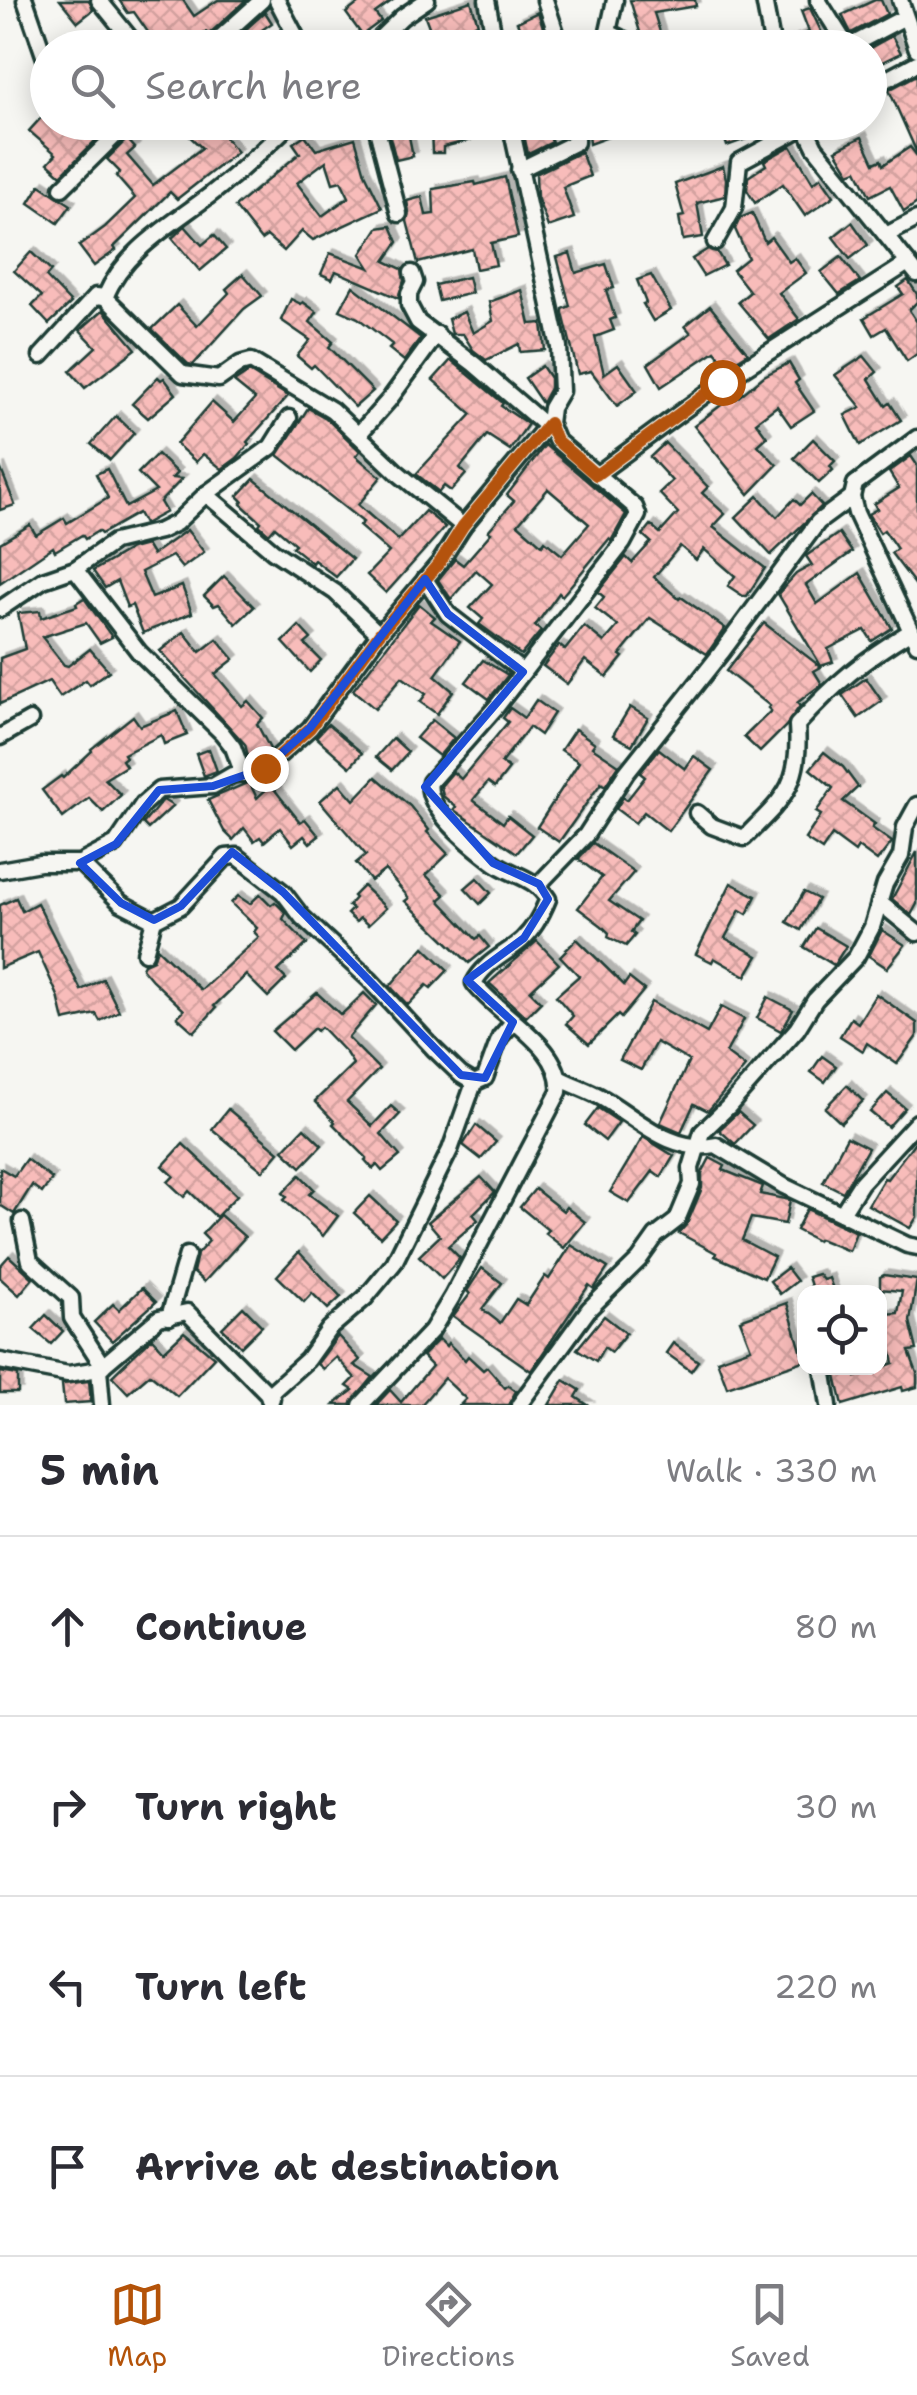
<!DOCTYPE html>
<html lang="en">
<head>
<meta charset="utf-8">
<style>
	:root { --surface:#fff; --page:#f7f7f7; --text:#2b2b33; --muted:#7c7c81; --line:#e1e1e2; --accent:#b45309 }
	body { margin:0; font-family:"Shantell Sans",sans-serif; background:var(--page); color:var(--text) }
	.controls { position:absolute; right:30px; bottom:30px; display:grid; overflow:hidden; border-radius:20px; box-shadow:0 5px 25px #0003 }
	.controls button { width:90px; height:90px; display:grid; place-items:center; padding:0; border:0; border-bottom:2px solid var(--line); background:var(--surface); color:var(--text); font:50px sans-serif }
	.stop { position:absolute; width:30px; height:30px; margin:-22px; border:8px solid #b45309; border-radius:50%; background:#fff }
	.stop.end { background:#b45309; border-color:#fff; box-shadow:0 2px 10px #0008 }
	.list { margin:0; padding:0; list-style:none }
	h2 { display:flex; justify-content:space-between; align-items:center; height:130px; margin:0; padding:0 40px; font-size:42px }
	h2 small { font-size:32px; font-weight:400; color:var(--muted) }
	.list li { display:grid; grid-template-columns:65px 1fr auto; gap:30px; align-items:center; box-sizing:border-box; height:180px; padding:0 40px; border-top:2px solid var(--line) }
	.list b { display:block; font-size:38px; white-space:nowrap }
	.list em { font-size:32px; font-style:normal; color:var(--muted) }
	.icon { flex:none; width:55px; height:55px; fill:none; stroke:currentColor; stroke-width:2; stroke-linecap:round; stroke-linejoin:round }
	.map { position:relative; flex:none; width:917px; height:1405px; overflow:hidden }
	.search { position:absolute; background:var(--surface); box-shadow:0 5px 25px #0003; left:30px; right:30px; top:30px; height:110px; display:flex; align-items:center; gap:25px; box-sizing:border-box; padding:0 35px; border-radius:55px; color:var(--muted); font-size:38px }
	.sheet { height:850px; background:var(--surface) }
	nav { display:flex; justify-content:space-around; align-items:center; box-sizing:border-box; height:140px; border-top:2px solid var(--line); background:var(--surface); font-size:28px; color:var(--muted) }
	nav a { display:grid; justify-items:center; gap:5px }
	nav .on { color:var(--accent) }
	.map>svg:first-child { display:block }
	.building { fill:url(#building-cross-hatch); stroke:#1f3d34; stroke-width:2.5; fill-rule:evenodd; filter:url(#shadow) }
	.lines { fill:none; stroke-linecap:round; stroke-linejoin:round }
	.street-casing { stroke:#1f3d34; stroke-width:21 }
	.street { stroke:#f6f6f2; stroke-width:14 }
	.route { stroke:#b45309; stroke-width:12 }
	.marked { fill:none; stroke:#1d4ed8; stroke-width:8; stroke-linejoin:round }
</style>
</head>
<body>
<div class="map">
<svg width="917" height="1405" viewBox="0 0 917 1405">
	<defs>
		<pattern id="building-cross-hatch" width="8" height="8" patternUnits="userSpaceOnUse" patternTransform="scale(2.5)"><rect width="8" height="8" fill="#f8bcba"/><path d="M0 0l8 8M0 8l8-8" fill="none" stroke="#d4a2a0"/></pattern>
		<filter id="shadow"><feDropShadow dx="4.5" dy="-4.5" stdDeviation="0" flood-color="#0004"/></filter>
	</defs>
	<rect width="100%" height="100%" fill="#f6f6f2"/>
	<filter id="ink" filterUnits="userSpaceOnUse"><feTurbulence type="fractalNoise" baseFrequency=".01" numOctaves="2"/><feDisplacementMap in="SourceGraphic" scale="20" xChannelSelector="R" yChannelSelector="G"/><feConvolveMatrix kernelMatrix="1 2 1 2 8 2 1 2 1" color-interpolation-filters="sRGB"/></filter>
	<g filter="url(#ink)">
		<g class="building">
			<path d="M60,0H89L93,10L78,22Z"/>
			<path d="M119,0H183L194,16L218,0H246L208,35L206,32L188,48H159L134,12L128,13Z"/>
			<path d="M363,0H393L375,13L381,21L362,35L346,13Z"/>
			<path d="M630,0H695L696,6L654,13L665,48H645Z"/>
			<path d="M875,0H881L887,14L851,33L842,15Z"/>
			<path d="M471,1L478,24L450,33L452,48H403L401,38L431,32L425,16Z"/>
			<path d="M810,8L829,48H783V43L809,32L801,11Z"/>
			<path d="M265,12L272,23L243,43L246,48H225Z"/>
			<path d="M538,12L550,48H529L517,22Z"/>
			<path d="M892,36L901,53L870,68V48Z"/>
			<path d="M917,75V153L889,90Z"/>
			<path d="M48,110V122L112,124L61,175L48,163L56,154L29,131Z"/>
			<path d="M192,122H212L237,152L177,199L170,192L114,247L116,250L94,266L79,246L105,227L135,198L116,176L120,172L107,159L127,139L135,148L127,155L153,185L202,148L184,131Z"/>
			<path d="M386,122H406L413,156L396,160Z"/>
			<path d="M458,122H488L491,135L443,147V153H432L431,129Z"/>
			<path d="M544,122L552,142L528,154L523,130Z"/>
			<path d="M587,122H606L611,136L589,144Z"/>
			<path d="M719,122H787V124L761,138L760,134L727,146Z"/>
			<path d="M305,135L316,150L355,138L365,173L382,208L313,240L302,231L284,251L267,236L261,240L235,207L300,153L293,143ZM326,161L333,183L341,181L349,197L322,216L297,183Z"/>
			<path d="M862,137L874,163L881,160L883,165L910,147L917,156V203L904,212L890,186L870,196L857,170L850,173L836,150Z"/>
			<path d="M791,146L813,183L821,177L834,196L805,216L783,184L755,203L747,190L748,177L766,165L764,161Z"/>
			<path d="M581,152L590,176L563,187L574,218L548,227L537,197L536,174Z"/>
			<path d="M723,166L726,179L725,196L697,203L703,237L683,240L679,217L684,216L675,184Z"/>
			<path d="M505,177L518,237L491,243L496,265L476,269L472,249L418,263L407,221L409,212L407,201L422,197L426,215L434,214L433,189L475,182L476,185Z"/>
			<path d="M40,185L71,205L58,223L29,203Z"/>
			<path d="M752,213L765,242L771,237L789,262L795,258L806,273L779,293L799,319L769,339L738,302L750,292L733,270L748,258L735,229L740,218Z"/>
			<path d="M852,222L868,245L850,259L833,237Z"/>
			<path d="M185,226L202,245L214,235L226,249L200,271L172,238Z"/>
			<path d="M391,226L398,242L385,261L402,269L404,281L398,298L336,271L332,279L321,274L330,253L370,268L361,254L378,228Z"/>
			<path d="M708,249L717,252L725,265L703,276L692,259Z"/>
			<path d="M31,252L51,271L46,277L71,303L49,324L32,306L42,296L14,271Z"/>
			<path d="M570,253L576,273L606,264L614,288L606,290L615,318L610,320L614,330L595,337L604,374L618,364L637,391L617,406L591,371L578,374L563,313V309L570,306L557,257Z"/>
			<path d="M841,257L860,281L839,294L821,272Z"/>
			<path d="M243,274L262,296L244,309L193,365L188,364L152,329L177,305L197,326L229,293L226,289Z"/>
			<path d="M651,275L671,310L653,321L643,304L646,303L637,280Z"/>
			<path d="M468,277L472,293L439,301L435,285Z"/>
			<path d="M908,280L917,294V302L909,310L917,322V354L907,361L886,328L874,335L864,318L903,294L898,287Z"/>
			<path d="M353,286L421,338L404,361L389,349L393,345L358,318L340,310Z"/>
			<path d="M522,290L530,324L542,323L545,350L520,352L519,344L486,360L473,350L463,334H452L448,319L464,312L473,333L493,321L489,302Z"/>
			<path d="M291,299L301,304L303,302L317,312L310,322L333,342L329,347L373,391L355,407L314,365L311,368L297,356L310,340L281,320Z"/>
			<path d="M710,306L748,353L727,366L715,351L661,387L648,364L691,333L685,326Z"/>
			<path d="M103,310L136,349L85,388L70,371L96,347L80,330Z"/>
			<path d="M864,356L877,372L869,379L886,406L890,403L901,420L860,445L845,415L861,407L835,375Z"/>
			<path d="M451,360L503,403L501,406L528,424L510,450L487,435L460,468L466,474L451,491L444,486L439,492L416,474L472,414L433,380Z"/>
			<path d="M789,363L799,380L795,383L814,411L791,426L777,406L756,422L767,437L758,445L777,465L749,494L694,426L733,396L736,399L764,376Z"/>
			<path d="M542,366L550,378V388L542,403L525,378Z"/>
			<path d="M249,372L288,396L247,442L249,444L237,458L222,469L203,454L196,462L176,444L212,402L234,422L255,399L234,382Z"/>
			<path d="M158,377L161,380L164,378L176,394L148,418L132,404Z"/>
			<path d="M308,408L326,418L360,451L356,456L381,477L358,505L398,540L425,511L445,527L386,593L367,575L389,552L359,526L363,522L278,455Z"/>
			<path d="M116,416L134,433L110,460L91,444Z"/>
			<path d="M813,439L835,461L830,466L833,470L819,483L794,458Z"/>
			<path d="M665,443L708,487L702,493L725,514L713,527L765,568L747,596H743L728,586L735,576L704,549L696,560L680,546L654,577L679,599L681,597L725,628L707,654L650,618L620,655L623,657L607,677L585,660L567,684L543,666L559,645L565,650L584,626L604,642L618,626L595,608L604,597L598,592L626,557L632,563L651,542L643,535L651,525L660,533L678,513L659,493L672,481L650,457Z"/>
			<path d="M545,445L626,514L611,541L609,539L562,596L559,593L535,626L541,631L521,655L479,624L483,619L470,608L492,584L476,570L451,599L438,580L455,559L463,565L491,533L488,531L514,501L507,495ZM548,489L589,524L562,555L545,541L542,545L518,524Z"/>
			<path d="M157,454L177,473L172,478L182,479L160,502L166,512L144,524L138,513L101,534L98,531L85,539L82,535L55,551L53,547L0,583V543L30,525L36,535L64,518L67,523L108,498L96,474L107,469L126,507L156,491L138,473Z"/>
			<path d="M911,456L917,465V587L891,553L897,549L884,530L880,533L868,514L877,509L874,504L899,488L889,472Z"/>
			<path d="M0,467L15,505L0,510Z"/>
			<path d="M254,479L352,559L336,577L314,560L312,563L292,547L295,544L275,527L269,534L259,525L261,522L241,504L243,501L238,496Z"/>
			<path d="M811,494L822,506L771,555L736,517L758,496L777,517L794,499L800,505Z"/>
			<path d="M187,530L204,552L182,568L172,556L141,572L152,598L182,586L192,613L143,633L132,605L127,607L117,581L105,588L93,571L131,549L146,545L152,555Z"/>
			<path d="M839,533L852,552L806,585L817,604L860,573L892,628L872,641L865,630L828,649L833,662L821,666L778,594L796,574L812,565L806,556Z"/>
			<path d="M224,576L254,607L236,624L219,604L214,606L204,596Z"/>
			<path d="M84,598L112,637L100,643L86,623L42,637L64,665L68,666L90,649L109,671L90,685L86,680L60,697L49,681L0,704V658L25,649L18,613L40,611L41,618L77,606L76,603Z"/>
			<path d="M419,604L435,617L431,621L460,641L435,676L453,691L437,714L420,702L426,694L402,677L375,709L353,690Z"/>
			<path d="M764,623L821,667L814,671L822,684L797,703L800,706L786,726L760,752L744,737L771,711L768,708L770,706L726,671Z"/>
			<path d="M299,626L311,639L305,644L321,660L310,672L283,642Z"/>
			<path d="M184,632L200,652L217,639L234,659L215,674L242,706L248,701L263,718L257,724L270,749L260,758L249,760L245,744L160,651Z"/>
			<path d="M483,660L508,675L489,699L466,682Z"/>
			<path d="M866,678L882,701L858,718L842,695Z"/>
			<path d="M536,700L554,713L540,735L529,727L501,763L509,769L495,787L488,782L473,800L503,823L508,816L532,835L517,853L454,810L456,807L443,796L441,786L453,772L461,779L508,722L503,718L510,708L524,718Z"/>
			<path d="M630,707L648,718L632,745L613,735Z"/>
			<path d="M177,711L187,735L164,744L161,735L124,754L126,757L122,760L126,766L105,779L121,795L103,812L89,798L63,818L42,790L61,776L63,778L92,751L91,749L133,716L140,726Z"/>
			<path d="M432,720L454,738L439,756L416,738Z"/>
			<path d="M328,724L362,753L350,767L316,737Z"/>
			<path d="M575,729L595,743L592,747L619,765L605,786L601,783L559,842L537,827L579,762L561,750Z"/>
			<path d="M393,738L408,752L392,770L376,757Z"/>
			<path d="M209,749L217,771L204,776L196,754Z"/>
			<path d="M659,749L685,769L694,756L713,770L668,831L644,812L635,823L616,809L623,797L627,800L645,777L640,773Z"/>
			<path d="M824,752L843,767L858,787L843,801L875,824L872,828L892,842L877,861L858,847L855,852L832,835L822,850L805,839L821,815L816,812L833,788L810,769Z"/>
			<path d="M376,777L410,806L429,830L427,832L448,854L426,875L445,895L439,900L476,939L480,936L489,947L469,963L405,901L409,898L385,870L371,881L356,863L366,855L320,801L340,784L354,800Z"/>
			<path d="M249,782L257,798L271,785L300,822L305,819L319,836L310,843L304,836L293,845L280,828L264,842L260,837L254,841L244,828L233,840L224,831L208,800Z"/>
			<path d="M163,800L173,806L148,829L143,824Z"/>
			<path d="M593,843L634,872L609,901L639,921L631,932L635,935L626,946L608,937L609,933L602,926L578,908L602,877L578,859Z"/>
			<path d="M917,852V904L911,915L892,899Z"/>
			<path d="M477,878L491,893L480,904L465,888Z"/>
			<path d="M731,883L756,896L747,914L740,910L725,938L758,956L746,976L714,958L712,962L696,954Z"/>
			<path d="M363,886L386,908L368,925L360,918L356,922L347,914L352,909L348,906L355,898L353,896Z"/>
			<path d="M804,892L818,899L801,930L787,922Z"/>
			<path d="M260,894L271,905L275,902L286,913L283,919L307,944L278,971L286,979L268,997L246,975L214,1006L216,1008L194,1032L177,1017L184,1010L152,980L142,968L144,964L153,960L157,948L201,990L259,937L254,932L257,928L231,903L238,896L250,904Z"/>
			<path d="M16,898L22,911L37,903L81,990L103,979L119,1011L100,1021L96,1014L64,1021L58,996L38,952L0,968V905Z"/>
			<path d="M816,928L846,946L834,965L804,947Z"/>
			<path d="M882,930L905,945L887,968L869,956Z"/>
			<path d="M577,939L624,985L629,978L644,990L621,1018L618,1015L589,1044L566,1024L573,1016L556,996L579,976L560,956Z"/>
			<path d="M537,941L559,964L530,991L541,1002L526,1017L489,983Z"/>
			<path d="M424,947L448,970L431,988L427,985L408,1005L390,986Z"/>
			<path d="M317,993L341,1015L364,993L376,1005L348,1038L379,1069L347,1102L372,1126L391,1106L400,1114L381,1134L400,1156L382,1171L377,1165L373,1169L365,1160L367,1158L333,1124L335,1122L315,1101L353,1064L346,1053L321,1027L317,1031L314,1028L291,1050L272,1031Z"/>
			<path d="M876,994L917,1023V1036L897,1064L867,1043L863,1051L840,1036L851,1018L858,1023Z"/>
			<path d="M768,997L793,1010L781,1031L757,1018Z"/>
			<path d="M651,1002L707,1033L721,1007L744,1019L726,1053L745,1067L708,1111L694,1104L681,1132L660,1123L689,1061L656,1042L641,1070L620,1060Z"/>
			<path d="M822,1056L836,1066L825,1082L811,1072Z"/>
			<path d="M847,1085L863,1101L841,1123L825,1108Z"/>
			<path d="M887,1093L905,1108L888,1127L870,1112Z"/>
			<path d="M598,1108L619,1122L605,1141L585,1125Z"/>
			<path d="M228,1109L279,1152L263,1171L212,1129Z"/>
			<path d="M738,1112L753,1125L735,1144L719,1130Z"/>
			<path d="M476,1125L496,1142L481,1159L463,1145Z"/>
			<path d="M304,1128L322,1145L301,1167L283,1150Z"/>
			<path d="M643,1137L674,1156L661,1177L653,1171L629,1203L610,1192Z"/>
			<path d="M847,1137L868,1148L843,1192L823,1182Z"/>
			<path d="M917,1139V1217L910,1228L868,1205L884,1178L887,1179Z"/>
			<path d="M183,1144L237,1195L216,1217L189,1191L184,1197L168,1182L174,1176L163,1166Z"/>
			<path d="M710,1158L725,1166L723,1170L763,1186L760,1194L790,1200L785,1224L751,1218L742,1240L774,1257L764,1278L715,1256L716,1253L679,1233L687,1224L702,1188V1173Z"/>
			<path d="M26,1159L52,1179L42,1193L32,1185L14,1214L0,1205V1168L14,1176Z"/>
			<path d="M300,1175L314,1189L309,1194L338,1216L323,1236L284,1200L287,1197L283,1193Z"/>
			<path d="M481,1177L495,1192L473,1214L478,1220L448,1246L460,1258L442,1279L419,1256L440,1236L428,1222Z"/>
			<path d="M535,1189L563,1211L566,1207L585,1222L564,1248L545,1233L548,1230L520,1207Z"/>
			<path d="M370,1196L396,1220L380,1237L354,1213Z"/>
			<path d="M807,1209L856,1232L849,1251L819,1239L817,1241L796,1230Z"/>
			<path d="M220,1215L245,1237L204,1282L193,1272L197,1254L209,1241L202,1234Z"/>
			<path d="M571,1245L608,1268L594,1289L589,1285L531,1371L453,1316L470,1294L467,1291L482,1268L502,1283L482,1309L500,1323L516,1299L526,1305L545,1276L549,1279Z"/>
			<path d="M299,1252L341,1297L328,1309L312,1293L304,1302L277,1276Z"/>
			<path d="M9,1256L33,1278L19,1295L0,1278V1266Z"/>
			<path d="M787,1268L797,1281L780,1294L770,1281Z"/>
			<path d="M818,1274L823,1280L829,1278L834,1292H813L808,1277Z"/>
			<path d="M884,1275L917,1280L910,1321L917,1350L909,1351L917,1373V1387L903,1391L902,1387L843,1405L834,1368H854L856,1377L894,1363L883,1314L898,1313L902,1291L880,1289V1277Z"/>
			<path d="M142,1288L156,1302L112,1341L94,1322L113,1304L119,1310Z"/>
			<path d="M787,1303L804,1361L727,1387L717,1360L751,1348L740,1320Z"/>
			<path d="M243,1307L262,1326L241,1347L222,1328Z"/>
			<path d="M46,1315L63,1331L51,1344L33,1329Z"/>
			<path d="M604,1316L626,1333L611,1352L604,1347L596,1361L577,1349Z"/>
			<path d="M184,1332L214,1357L177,1396L150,1374L128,1393L112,1376L152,1338L164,1351Z"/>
			<path d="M338,1336L360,1360L354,1365L373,1377L351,1405H334L353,1390L347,1386L355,1378L336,1357L323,1369L317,1364Z"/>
			<path d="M439,1339L446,1346L448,1343L465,1360L468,1356L483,1370L487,1367L505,1388L508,1385L516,1391L508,1405H460L466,1399L444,1378L421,1405H376L390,1390L401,1402L432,1366L422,1356Z"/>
			<path d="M673,1343L698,1361L691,1371L666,1353Z"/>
			<path d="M0,1372L18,1375V1393H0Z"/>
			<path d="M564,1380L580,1390L576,1397L588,1405H549Z"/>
			<path d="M89,1381L91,1402L64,1404L62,1384Z"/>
		</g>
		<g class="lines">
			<g class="street-casing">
				<g id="street">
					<path d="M25,0L46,61L45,75"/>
					<path d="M99,0L138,48"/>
					<path d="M277,0L302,48"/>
					<path d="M487,0L496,48"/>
					<path d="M545,0L561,48"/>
					<path d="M764,0L773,48"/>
					<path d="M818,0L847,46"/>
					<path d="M900,0L917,49"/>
					<path d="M608,32L626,41L630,48"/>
					<path d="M209,48L262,0"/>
					<path d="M370,48L402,17L427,0"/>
					<path d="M598,48L608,32L615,0"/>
					<path d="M846,48L903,18"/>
					<path d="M870,88L917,63"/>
					<path d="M375,122L399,214"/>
					<path d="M803,122L815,147L917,274"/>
					<path d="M519,170L576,142V122"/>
					<path d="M62,188L129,122"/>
					<path d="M886,235L917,219"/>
					<path d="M715,242L734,208L739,162L811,123"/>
					<path d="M412,273L415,282L409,294V305L418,322L474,364L546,426"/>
					<path d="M105,297L183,374L219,379L240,364L251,361L332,410L398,473L463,526"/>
					<path d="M41,356L96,296L105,297C125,250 171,225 210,195C239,173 266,147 292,122"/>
					<path d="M358,435L389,400L437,334"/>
					<path d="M917,438L855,484L852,497L856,513L917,644"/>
					<path d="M596,475L722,382L908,263"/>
					<path d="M206,494L273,551L335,592L379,634"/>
					<path d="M75,569L139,652L222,733L233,747L243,774"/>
					<path d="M425,579L448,614L523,672"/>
					<path d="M0,609L43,580L75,569L114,542L160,531L176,523L206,494L271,447L289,418"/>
					<path d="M0,737L30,720"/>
					<path d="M697,813L712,826L744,838C785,797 801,785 797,725C835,683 863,660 911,631"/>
					<path d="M0,870L40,863H80"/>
					<path d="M539,884L586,835L626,773L721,653L818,522L852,497"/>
					<path d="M879,902L917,933"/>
					<path d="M145,953L154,920"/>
					<path d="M561,1079C575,1086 591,1091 604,1099C639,1120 672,1154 716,1145L784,1186L907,1245L917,1247"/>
					<path d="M474,1083L461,1075L435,1050L370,980L302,917L283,892L237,856L226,857L181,906L154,920L121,903L80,863L116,844L143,804L159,790L213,786L232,775L265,768L310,728L379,634L440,562L463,526L549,423"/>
					<path d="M842,1213L861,1183L917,1122"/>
					<path d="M22,1221L30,1261L71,1298L72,1318L103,1366"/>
					<path d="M169,1317L187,1255"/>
					<path d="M0,1361L68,1374L99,1369L159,1318L187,1312L272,1398"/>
					<path d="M823,1368L829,1405"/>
					<path d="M99,1369L102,1405"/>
					<path d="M271,1405L268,1395L307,1360L329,1329L365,1298L394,1263L450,1150L474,1083L485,1078L500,1037L513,1022"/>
					<path d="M361,1405L432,1330L452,1297L559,1092C564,1046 499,1017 474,983C485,962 505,955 522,940C534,929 542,914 548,899C532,874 512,877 491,860C471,845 424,807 430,782L497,706L623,543L638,515L635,507L556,440L549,423L551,408L561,391L559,347L510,122"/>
					<path d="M519,1405L589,1309L639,1260L656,1236L677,1220L692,1184L691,1168L702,1132L728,1107L797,1029L815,1000L856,957L872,927L885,884L901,856L905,827L917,805"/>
				</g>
			</g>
			<use href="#street" class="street"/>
		</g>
	</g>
	<g class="lines" filter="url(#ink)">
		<path class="route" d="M265,768L310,728L379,634L440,562L463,526L549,423L556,440L596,475L722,382"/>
	</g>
	<path class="marked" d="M425,579L448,614L523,672L425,787L493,863L539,884L548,899L524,938L467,980L513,1022L485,1078L461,1075L283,892L232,852L181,906L154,920L121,903L80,863L116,844L159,790L213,786L265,768L310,728Z"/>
</svg>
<div class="controls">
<button><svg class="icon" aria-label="locate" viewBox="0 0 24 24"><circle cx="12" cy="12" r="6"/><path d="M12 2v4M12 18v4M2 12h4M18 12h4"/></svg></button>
</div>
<div class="stop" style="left:722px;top:382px"></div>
<div class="stop end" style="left:265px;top:768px"></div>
<div class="search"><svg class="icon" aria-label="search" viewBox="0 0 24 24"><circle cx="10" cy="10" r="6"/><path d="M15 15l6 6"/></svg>Search here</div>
</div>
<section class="sheet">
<h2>5 min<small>Walk · 330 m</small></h2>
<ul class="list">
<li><svg class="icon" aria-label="ahead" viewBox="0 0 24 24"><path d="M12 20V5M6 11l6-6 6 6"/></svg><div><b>Continue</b></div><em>80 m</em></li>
<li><svg class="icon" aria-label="right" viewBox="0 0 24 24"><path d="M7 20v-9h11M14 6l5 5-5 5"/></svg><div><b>Turn right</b></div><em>30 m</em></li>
<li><svg class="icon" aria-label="left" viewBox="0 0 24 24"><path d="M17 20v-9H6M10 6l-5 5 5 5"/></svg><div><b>Turn left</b></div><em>220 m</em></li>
<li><svg class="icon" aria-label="arrive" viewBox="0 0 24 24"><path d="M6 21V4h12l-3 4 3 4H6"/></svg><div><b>Arrive at destination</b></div></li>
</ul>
</section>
<nav>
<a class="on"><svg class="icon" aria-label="map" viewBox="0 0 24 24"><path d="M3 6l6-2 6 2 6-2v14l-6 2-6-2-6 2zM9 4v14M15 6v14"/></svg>Map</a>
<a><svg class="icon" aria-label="directions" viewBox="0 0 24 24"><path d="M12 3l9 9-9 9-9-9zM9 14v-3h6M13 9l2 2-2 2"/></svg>Directions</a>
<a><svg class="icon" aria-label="saved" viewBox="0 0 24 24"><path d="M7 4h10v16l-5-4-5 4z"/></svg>Saved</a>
</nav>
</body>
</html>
